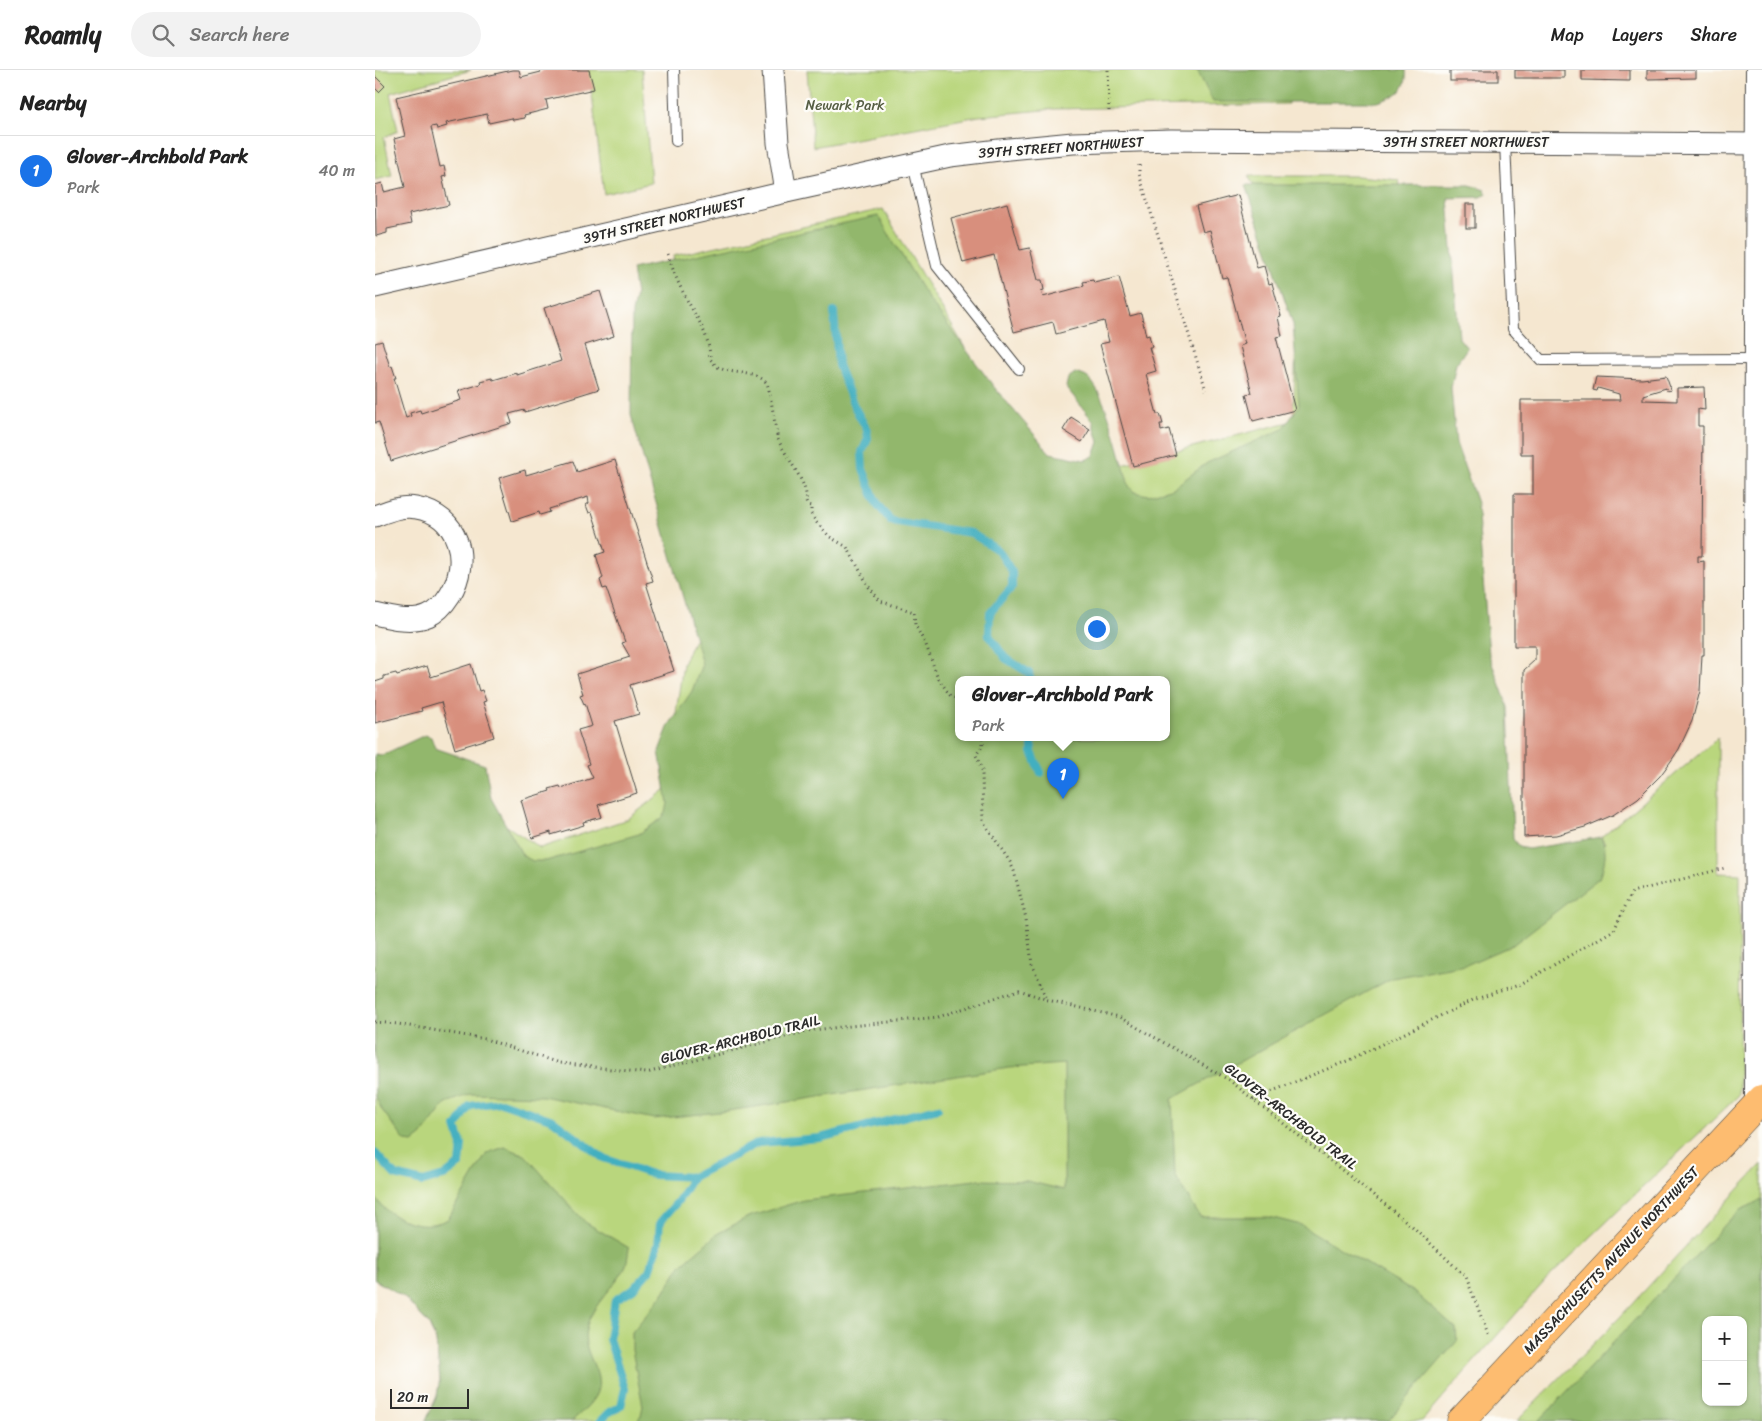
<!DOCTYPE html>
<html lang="en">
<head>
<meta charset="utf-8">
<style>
	:root { --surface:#fff; --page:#f2f2f2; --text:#222; --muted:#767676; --line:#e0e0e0; --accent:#1a73e8 }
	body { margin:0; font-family:Sriracha,sans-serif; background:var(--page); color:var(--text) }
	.controls { position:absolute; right:15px; bottom:15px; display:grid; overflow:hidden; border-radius:10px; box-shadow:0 1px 4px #0004 }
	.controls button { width:45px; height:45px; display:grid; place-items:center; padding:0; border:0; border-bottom:1px solid var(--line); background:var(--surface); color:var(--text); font:25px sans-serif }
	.scale { position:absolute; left:15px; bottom:12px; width:79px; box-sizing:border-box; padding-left:5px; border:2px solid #2b2b2b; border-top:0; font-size:14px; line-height:18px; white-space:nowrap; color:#2b2b2b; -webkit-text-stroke:4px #fdfcf7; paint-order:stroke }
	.you { position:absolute; left:721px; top:558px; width:18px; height:18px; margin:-12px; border:4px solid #fff; border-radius:50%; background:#1a73e8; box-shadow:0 0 0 8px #1a73e833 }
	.badge { display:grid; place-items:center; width:32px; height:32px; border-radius:50%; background:var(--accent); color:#fff; font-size:16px; font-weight:700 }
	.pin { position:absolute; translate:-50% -41px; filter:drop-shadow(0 1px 2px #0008) }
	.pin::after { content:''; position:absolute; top:26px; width:18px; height:15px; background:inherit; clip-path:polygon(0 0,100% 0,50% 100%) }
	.popup { position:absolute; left:580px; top:606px; width:215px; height:65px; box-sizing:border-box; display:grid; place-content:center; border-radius:10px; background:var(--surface); filter:drop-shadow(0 1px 4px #0005); font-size:16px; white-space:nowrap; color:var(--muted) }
	.popup b { font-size:19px; color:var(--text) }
	.popup::after { content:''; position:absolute; left:50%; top:100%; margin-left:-10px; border:10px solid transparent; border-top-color:var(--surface) }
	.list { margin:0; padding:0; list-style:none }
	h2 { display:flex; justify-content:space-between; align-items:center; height:65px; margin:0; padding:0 20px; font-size:21px }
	h2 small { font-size:16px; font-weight:400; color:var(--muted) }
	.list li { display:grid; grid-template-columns:32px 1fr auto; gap:15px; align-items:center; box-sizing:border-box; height:70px; padding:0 20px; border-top:1px solid var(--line) }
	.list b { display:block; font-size:19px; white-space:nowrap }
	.list p { margin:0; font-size:16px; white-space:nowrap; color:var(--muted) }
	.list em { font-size:16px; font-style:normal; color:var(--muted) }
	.icon { flex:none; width:28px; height:28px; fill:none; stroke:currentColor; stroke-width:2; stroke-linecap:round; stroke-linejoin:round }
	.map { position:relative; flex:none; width:1387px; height:1351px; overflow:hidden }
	header { display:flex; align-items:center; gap:30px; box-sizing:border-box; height:70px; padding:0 25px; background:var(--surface); border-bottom:1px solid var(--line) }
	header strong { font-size:24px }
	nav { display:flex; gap:28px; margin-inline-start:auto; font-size:18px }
	.search { width:350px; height:45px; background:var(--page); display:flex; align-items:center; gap:12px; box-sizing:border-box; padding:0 18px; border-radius:28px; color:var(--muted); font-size:19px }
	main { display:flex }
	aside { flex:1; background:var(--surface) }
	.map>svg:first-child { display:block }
	.green { fill:#b9d67d; stroke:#728054; fill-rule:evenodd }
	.forest { fill:#92b76c; stroke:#5e714c; fill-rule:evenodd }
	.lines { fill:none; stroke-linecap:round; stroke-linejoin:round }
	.stream { stroke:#42afc0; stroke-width:8 }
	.building { fill:#d88f7d }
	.service-casing { stroke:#494744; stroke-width:12 }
	.minor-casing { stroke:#494744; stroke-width:23 }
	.tertiary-casing { stroke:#494744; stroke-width:28 }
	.primary-casing { stroke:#494744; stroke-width:29 }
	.path { stroke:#494744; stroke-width:3; stroke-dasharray:1 4; stroke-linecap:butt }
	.service { stroke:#fff; stroke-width:10 }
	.minor { stroke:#fff; stroke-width:21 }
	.tertiary { stroke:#fff; stroke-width:26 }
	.primary { stroke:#fdbc70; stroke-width:28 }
	.labels { text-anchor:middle; stroke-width:4.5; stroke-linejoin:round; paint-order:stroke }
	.park-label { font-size:14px; fill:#565e44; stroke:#fdfcf7 }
	.street-label { font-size:14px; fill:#2b2b2b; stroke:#fdfcf7 }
</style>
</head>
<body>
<header>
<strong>Roamly</strong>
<div class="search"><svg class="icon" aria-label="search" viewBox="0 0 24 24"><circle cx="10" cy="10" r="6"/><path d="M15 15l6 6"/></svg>Search here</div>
<nav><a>Map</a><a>Layers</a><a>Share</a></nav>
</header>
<main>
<aside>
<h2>Nearby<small></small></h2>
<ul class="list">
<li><span class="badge">1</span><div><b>Glover-Archbold Park</b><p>Park</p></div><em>40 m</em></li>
</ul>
</aside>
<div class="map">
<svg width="1387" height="1351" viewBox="0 0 1387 1351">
	<rect width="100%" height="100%" fill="#fdfcf7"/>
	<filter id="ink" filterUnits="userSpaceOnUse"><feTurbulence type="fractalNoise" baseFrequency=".02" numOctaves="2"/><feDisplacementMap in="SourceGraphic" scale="10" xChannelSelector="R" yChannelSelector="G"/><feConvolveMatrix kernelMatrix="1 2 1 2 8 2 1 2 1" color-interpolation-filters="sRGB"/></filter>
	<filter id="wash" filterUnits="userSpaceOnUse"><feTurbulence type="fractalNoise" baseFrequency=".0096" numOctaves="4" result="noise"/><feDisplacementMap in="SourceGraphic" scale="20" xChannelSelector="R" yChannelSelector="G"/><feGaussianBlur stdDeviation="1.12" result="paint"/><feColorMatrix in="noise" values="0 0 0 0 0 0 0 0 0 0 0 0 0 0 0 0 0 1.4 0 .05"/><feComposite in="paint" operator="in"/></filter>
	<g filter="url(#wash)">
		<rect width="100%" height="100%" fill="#f5e7d0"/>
		<g class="green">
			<path d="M0,0H96L15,23L23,61L9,67L17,106L0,110Z"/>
			<path d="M214,0H267L276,113L229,124Z"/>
			<path d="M432,0H914L913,34L679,39L604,46L438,77Z"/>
			<path d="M873,106H982L1024,110L1029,142L1114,792L1230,773L1226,767L1343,668V803L1365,804L1364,1025L1169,1212L1047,1351H51L62,1326L65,1309L61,1271L54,1254L29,1227L0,1210V701L103,737L165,778L253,749L290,720L308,594L334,536L330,345L298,186L508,139L671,415L918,351L922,251L886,126ZM584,610H792V668H584Z"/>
			<path d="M1387,1094V1351H1142L1246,1246ZM1331,1250H1368V1332H1331Z"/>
		</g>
		<g class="forest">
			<path d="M822,0H1031C1033,21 1021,26 1003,32H838Z"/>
			<path d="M871,115H1095L1110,120L1112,124L1106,127L1073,128L1084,268L1092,278L1081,294L1076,318L1081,373L1102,433L1114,585L1133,637L1138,769L1144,777L1153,779L1226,767C1233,779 1230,795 1224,808L1139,874L1091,895L1017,908L797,1029L800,1106L825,1147H894L926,1155L1040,1223L1081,1259L1082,1271L1013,1351H262L266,1345L268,1336L257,1280V1262L286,1227L305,1196L342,1164L373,1147L429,1130L601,1110L652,1111L689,1120V994L634,998L353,1041L279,1049L168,1026L96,1024L71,1033L46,1066L38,1072L30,1071L7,1040L0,1025V684L7,685L50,665L56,667L60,678L110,695L116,728L148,786L158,791H171L264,764L286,749L291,743L293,733L284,681L294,655L317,621L327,594L256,345L257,242L261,225L257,199L503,146L552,227L619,317L675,383L710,390L719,386L724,372L718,351L691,317L693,308L700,303C707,305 712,306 717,312C734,334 746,389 754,416L759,422L773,425L798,418L832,393L908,359L924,336L918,254ZM792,610V668H584V610Z"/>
			<path d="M130,1077L150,1085L210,1152L254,1178C253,1185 252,1194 249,1200C238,1219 219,1233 212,1255C204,1281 227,1298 223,1318C221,1331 206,1342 197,1351H51L62,1326L65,1309L61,1271L54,1254L29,1227L0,1210V1127C4,1132 8,1138 14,1142C31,1154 54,1159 73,1149L112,1083Z"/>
			<path d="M1387,1130V1351H1164L1363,1141ZM1331,1250H1368V1332H1331Z"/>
		</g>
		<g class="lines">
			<g class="stream">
				<path d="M459,242L463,295L479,336L492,360L493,369L487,382L488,399L502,434L516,451L596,463L624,481L637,502V517L615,543L614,565L630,588L654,603L656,610"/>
				<path d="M657,668V682L666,703"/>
				<path d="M0,1083L20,1105L48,1112L69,1106L85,1094L87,1075L81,1057L95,1036L126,1032L178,1050L228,1088L279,1105L318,1107L383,1073L445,1068L563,1038"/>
				<path d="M225,1351L233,1343L246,1336L250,1319L234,1269L240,1230L258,1219L274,1201L283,1175L285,1152L303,1131L318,1107"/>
			</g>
		</g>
		<g id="blocks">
			<g class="building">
				<path d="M137,0H144L146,7L166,2V0H214L219,19L171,30L173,39L149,45L150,48L138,50L137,48L114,53L112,44L71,53L72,56L62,59L61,56L56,57L65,97L69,96L71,106L67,107L74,135L34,144L36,154L12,159V163L1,166L0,115L7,113L9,122L30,117L19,69L30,66L21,27Z"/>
				<rect x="1075" y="0" width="48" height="11"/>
				<rect x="1140" y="0" width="49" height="8"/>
				<path d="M1207,0H1255V11L1207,10Z"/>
				<path d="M1272,0H1321V8L1272,9Z"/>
				<path d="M0,6L10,16L4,22L0,18Z"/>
				<path d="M863,125L882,198L889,196L894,214L897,213L906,246L903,247L907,266L901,267L920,340L878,351L871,324L877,323L865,276L870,274L852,207L847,208L835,160L828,162L821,136Z"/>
				<path d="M632,133L645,180L655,178L663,210H667L669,220L666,221L668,227L709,216L708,212L718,210L719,213L744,207L755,246L766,243L771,266L774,265L777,277H774L781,301L771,304L782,344H785L788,354H785L786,361L794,359L801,385L758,396L725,274L734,272L729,251L681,264L678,252L639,262L619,185L588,193L576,148Z"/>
				<rect x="1091" y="134" width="9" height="24"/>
				<path d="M225,221L239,266L210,275L224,319L150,342V340L134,344L137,353L16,391L4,352L0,353V273L7,271L15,297L17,296L21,308H19L31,348L36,346L35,343L45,340L46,343L86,330L83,321L106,314L105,311L117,308L118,310L142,303V305L186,291L169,238Z"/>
				<path d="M1291,306L1296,320L1292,321L1291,318L1268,325V330L1302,331V318L1329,317L1330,340L1323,339V356H1328L1327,486H1323V492L1329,491V585H1327L1325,621L1317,651L1304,679L1296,691L1285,706L1263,728L1238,745L1210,757L1181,765L1149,767V600L1160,590V576H1139V424H1158V384H1146V330H1245L1244,324L1223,318L1222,321L1218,320L1221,307L1267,309Z"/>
				<path d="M696,347L715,359L707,372L688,360Z"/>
				<path d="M240,390L278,511L271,513L299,601L255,615L264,644L240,651L262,723L223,735L227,747L208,752L209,755L176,765V762L157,768L146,730L175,721L174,719L185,716L186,718L218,708L212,695L214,694L203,660L217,656L210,633L209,634L205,625L208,624L202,604L255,587L247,573L250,572L231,518L228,519L225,510L228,508L221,485L230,482L217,442L214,443L211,435L214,433L213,427L174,439L175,442L165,445L164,442L137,451L124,408L150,400L151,405L198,391L202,402Z"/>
				<path d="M96,594L104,621L107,620L111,631L108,632L119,667L80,679L66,632L46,638L47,641L0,653V612L9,609V606L21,603L22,605L52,596L56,607Z"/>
			</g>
		</g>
	</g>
	<g filter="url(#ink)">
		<use href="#blocks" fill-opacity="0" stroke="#494744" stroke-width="1"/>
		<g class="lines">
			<g class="service-casing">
				<g id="service">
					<path d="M299,0L301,71"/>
					<path d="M1130,72L1138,259L1166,290L1383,289"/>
					<path d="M538,94L562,196L644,299"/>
				</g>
			</g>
			<g class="minor-casing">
				<g id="minor">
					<path d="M398,0L403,73L411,122"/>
					<path d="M0,217L411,122L575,86L624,80L698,73L796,70L1385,74"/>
					<path d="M0,446C13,441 27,435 41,438C84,445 96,491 75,525C70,533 63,542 53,546C37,553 16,548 0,544"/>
				</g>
			</g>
			<g class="tertiary-casing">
				<path id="tertiary" d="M1383,1033L1382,521L1384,0"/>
			</g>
			<g class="primary-casing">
				<path id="primary" d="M1086,1351L1387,1029"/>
			</g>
			<g class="path">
				<path d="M733,0L734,41"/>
				<path d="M764,95V104L831,320"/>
				<path d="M293,184C297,198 302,211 309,224C320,246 335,264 335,289C338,292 340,295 343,297C356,305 379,300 391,312C395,316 400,359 403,369C409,385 435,415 431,432L432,435L436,436V444L442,453L455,467L472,477L494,517L505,531L539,542L540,555L551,575L563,608L575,625L584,630"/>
				<path d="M608,668V675L601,685L607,700L608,751L635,792L639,801L651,848L657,894L672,929"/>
				<path d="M0,952L23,954L110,969L184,993L271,1003L437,960L563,947L644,920L673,930L744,947L854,1010L1037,1156L1091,1207L1114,1267"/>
				<path d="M878,1029L972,991L1098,930L1144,915L1239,860L1257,822L1350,798"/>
			</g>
			<use href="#service" class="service"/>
			<use href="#minor" class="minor"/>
			<use href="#tertiary" class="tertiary"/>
			<use href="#primary" class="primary"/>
		</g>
	</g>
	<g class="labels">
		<g class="park-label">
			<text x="470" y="40">Newark Park</text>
		</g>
		<g class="street-label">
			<text x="1091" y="77">39TH STREET NORTHWEST</text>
			<text transform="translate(686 77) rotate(-4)" y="5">39TH STREET NORTHWEST</text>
			<text transform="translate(289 150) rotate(-13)" y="5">39TH STREET NORTHWEST</text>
			<text transform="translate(365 969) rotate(-14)" y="5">GLOVER-ARCHBOLD TRAIL</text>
			<text transform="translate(916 1046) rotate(38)" y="5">GLOVER-ARCHBOLD TRAIL</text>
			<text transform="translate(1236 1190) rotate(-47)" y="5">MASSACHUSETTS AVENUE NORTHWEST</text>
		</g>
	</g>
</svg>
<div class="controls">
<button>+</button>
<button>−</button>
</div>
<div class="scale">20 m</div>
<div class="you"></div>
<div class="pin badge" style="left:688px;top:729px">1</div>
<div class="popup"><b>Glover-Archbold Park</b>Park</div>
</div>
</main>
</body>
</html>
